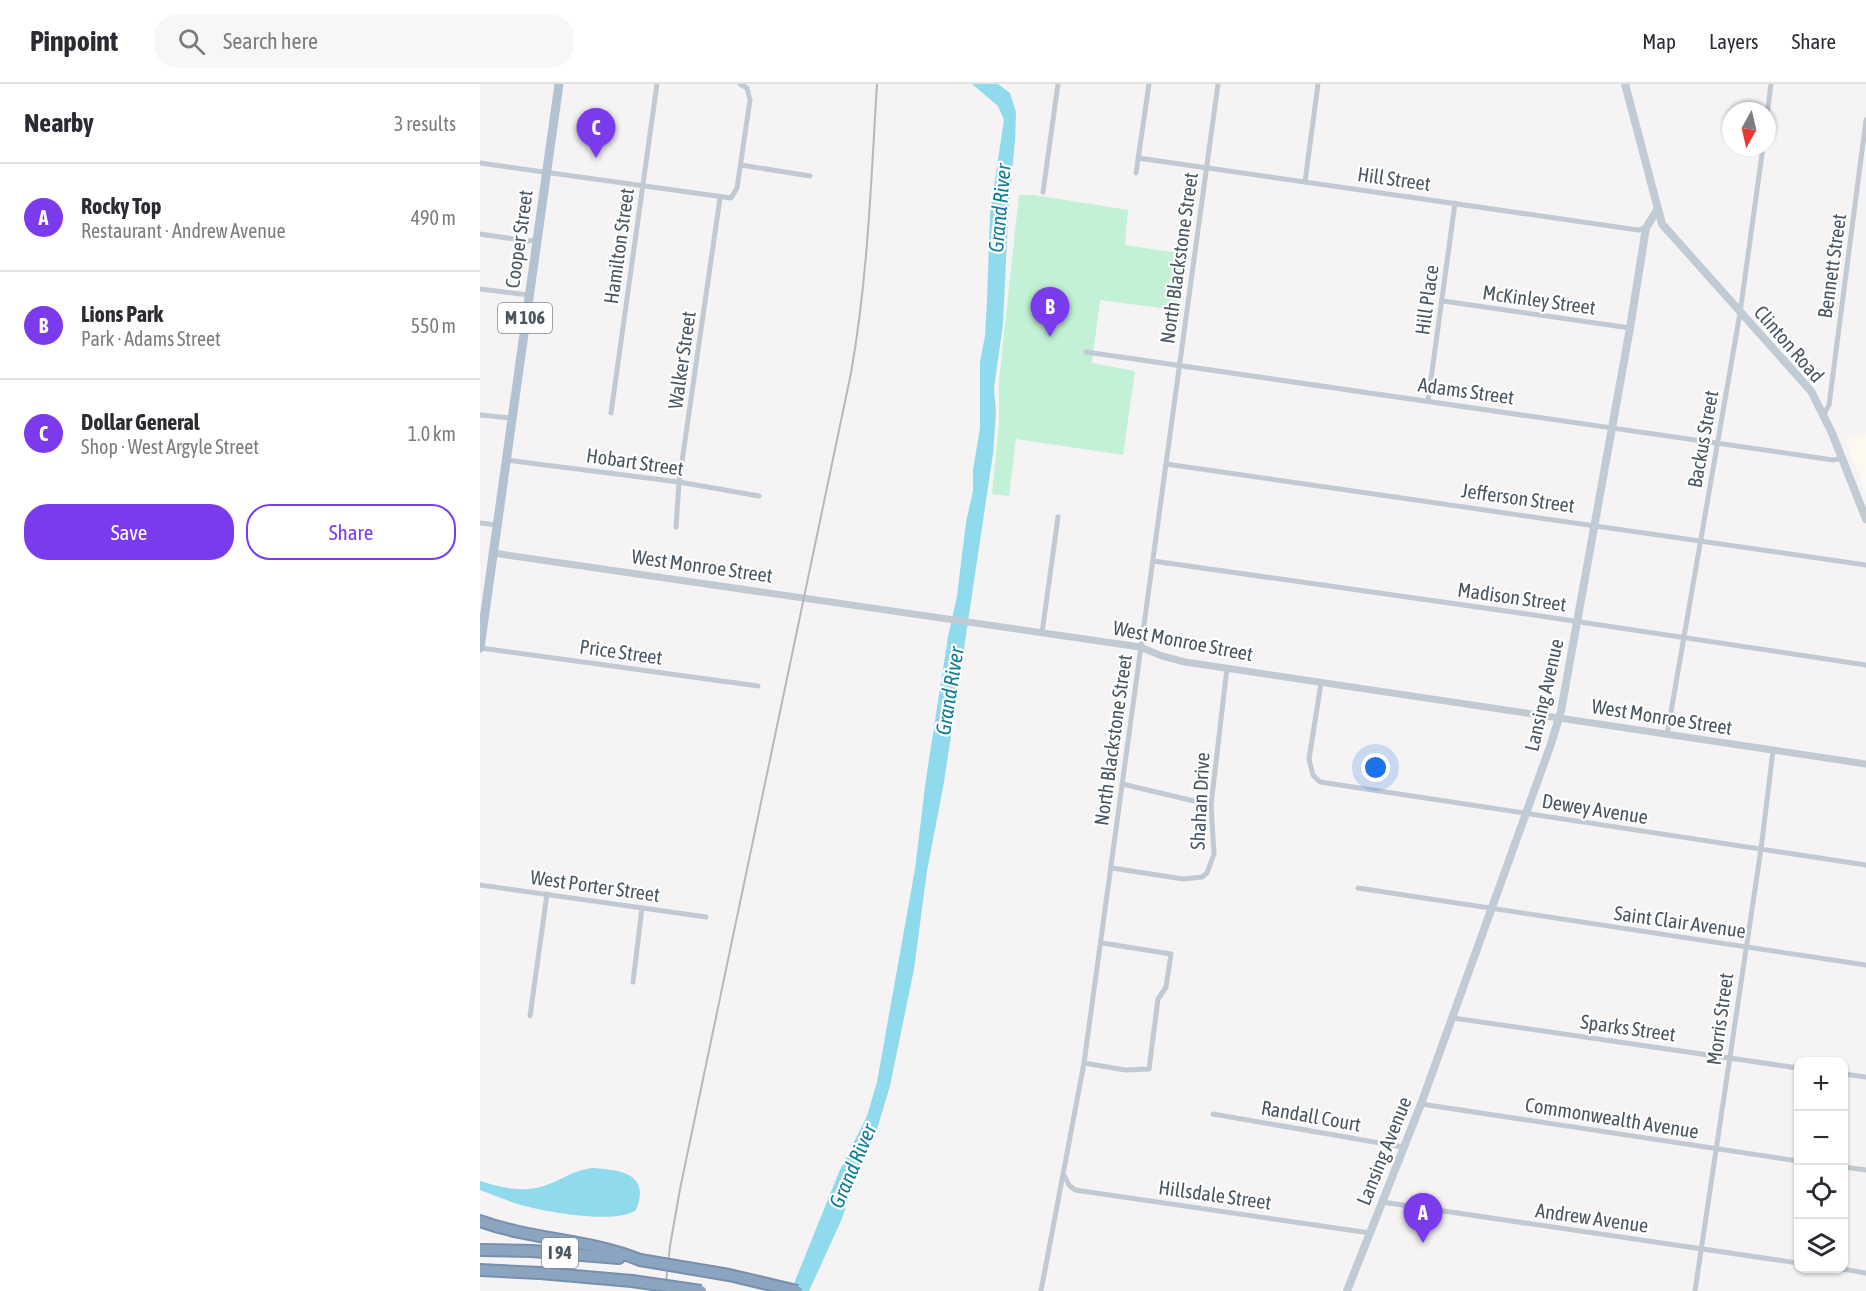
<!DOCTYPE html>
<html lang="en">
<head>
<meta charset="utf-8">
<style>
	:root { --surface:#fff; --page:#f7f7f7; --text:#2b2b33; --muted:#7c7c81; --line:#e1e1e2; --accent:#7c3aed }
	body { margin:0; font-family:"Asap Condensed",sans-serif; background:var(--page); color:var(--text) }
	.controls { position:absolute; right:18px; bottom:18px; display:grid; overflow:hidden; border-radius:12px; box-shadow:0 2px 4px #0004 }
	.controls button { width:54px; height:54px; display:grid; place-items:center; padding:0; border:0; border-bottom:2px solid var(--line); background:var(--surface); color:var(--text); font:30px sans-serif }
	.compass { position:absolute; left:1242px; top:18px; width:54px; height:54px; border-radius:50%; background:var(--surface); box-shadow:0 2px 4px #0004; rotate:188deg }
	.you { position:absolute; left:896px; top:684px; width:21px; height:21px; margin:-15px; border:4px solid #fff; border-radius:50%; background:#1a73e8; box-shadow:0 0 0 9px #1a73e833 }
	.badge { display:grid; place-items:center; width:39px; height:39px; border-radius:50%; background:var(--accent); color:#fff; font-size:20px; font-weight:700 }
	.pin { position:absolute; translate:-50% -50px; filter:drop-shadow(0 2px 3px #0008) }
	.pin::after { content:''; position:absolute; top:32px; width:21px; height:18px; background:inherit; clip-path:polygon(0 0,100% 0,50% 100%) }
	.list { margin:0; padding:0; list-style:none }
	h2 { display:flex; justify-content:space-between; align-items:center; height:78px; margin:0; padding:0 24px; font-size:26px }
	h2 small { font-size:20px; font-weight:400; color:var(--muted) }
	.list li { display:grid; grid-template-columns:39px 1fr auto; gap:18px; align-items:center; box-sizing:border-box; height:108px; padding:0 24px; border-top:2px solid var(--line) }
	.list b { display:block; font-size:22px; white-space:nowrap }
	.list p { margin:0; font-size:20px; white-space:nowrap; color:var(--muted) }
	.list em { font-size:20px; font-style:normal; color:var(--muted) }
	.actions { display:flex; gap:12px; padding:18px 24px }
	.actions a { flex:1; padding:14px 0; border:2px solid var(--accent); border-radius:24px; text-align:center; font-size:21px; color:var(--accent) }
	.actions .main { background:var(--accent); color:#fff }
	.icon { flex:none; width:33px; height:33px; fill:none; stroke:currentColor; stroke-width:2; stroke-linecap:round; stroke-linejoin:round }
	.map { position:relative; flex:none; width:1386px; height:1207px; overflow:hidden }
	header { display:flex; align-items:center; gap:36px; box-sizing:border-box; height:84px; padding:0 30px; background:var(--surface); border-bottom:2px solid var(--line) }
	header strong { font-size:28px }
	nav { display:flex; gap:33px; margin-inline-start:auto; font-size:21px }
	.search { width:420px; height:54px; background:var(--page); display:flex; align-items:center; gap:15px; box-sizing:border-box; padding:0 21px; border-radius:24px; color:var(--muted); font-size:22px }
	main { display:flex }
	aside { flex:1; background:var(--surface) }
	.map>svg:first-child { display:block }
	.commercial { fill:#fdf9ef }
	.green { fill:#c3f1d5 }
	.water { fill:#90daee }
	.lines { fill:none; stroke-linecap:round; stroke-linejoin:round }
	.motorway-casing { stroke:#7690ad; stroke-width:14 }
	.minor { stroke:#c1cad2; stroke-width:5 }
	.tertiary { stroke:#c1cad2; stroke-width:7 }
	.secondary { stroke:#c1cbd6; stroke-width:8 }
	.primary { stroke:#b3c2d1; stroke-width:9 }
	.motorway { stroke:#8ba5c1; stroke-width:10 }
	.rail { stroke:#b5b8bd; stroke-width:2 }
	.motorway-bridge-casing { stroke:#7690ad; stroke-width:14; stroke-linecap:butt }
	.motorway-bridge { stroke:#8ba5c1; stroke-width:10 }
	.labels { text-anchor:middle; stroke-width:4.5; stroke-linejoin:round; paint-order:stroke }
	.shield { fill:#fff; stroke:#808990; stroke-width:1.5 }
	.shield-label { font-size:18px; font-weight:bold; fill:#4a5661 }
	.street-label { font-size:20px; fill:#4a5661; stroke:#fff }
	.water-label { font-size:21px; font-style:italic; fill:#0c7c9b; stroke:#fff }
</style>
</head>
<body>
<header>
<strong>Pinpoint</strong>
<div class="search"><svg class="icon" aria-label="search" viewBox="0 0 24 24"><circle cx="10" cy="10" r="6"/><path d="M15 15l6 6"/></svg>Search here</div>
<nav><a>Map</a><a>Layers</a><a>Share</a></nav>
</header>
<main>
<aside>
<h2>Nearby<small>3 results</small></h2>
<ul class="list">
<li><span class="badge">A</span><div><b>Rocky Top</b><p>Restaurant · Andrew Avenue</p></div><em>490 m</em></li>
<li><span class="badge">B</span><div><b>Lions Park</b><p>Park · Adams Street</p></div><em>550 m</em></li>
<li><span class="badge">C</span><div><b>Dollar General</b><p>Shop · West Argyle Street</p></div><em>1.0 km</em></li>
</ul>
<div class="actions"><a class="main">Save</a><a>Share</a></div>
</aside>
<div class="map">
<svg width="1386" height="1207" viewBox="0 0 1386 1207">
	<rect width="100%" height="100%" fill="#f5f3f3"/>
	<path class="commercial" d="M1386,351V410L1365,354Z"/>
	<path class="green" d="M539,111H554L648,126L645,161L704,170L696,226L620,216L612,279L655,287L643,371L536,355L529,412L512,410L519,339V296Z"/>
	<g class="water">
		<path d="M492,0H518L530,9L536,28L535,55L528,135L523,240L514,304L516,329L513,370L464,698L447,787L434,885L410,1002L397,1045L376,1094L361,1137L329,1207H311L359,1088L387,1032L397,998L435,785L446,695L468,553L477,512L486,438L493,407V386L500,344V278L505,252L507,216L510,129L524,36L518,22Z"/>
		<path d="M113,1084C140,1086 171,1089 156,1126C138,1140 72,1129 49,1123C32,1119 16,1112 0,1106V1097C23,1104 46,1110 69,1100C88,1093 91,1087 113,1084Z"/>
	</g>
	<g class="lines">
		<g class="motorway-casing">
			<g id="motorway">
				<path d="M0,1137C52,1156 109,1155 160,1176"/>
				<path d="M0,1166L52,1167L139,1174"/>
				<path d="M0,1186L60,1189L152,1197"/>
			</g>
		</g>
		<g class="minor">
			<path d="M1287,31L1291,0"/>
			<path d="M658,74L1158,146L1166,144"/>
			<path d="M0,79L251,114L257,104L270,16L267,4L260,0"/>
			<path d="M261,81L330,92"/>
			<path d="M656,89L669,0"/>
			<path d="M825,98L838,0"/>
			<path d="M563,108L578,0"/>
			<path d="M0,150L48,157L57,156"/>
			<path d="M0,205L49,211"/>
			<path d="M963,217L1150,244"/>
			<path d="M606,268L1353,376L1363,374"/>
			<path d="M948,317L975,119"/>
			<path d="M131,329L177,0"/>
			<path d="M1344,330L1349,321L1386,36"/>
			<path d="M0,331L31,334"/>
			<path d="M26,376L199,398L279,412"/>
			<path d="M686,380L1386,481"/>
			<path d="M0,439L17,441"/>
			<path d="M196,443L199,398L240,114"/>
			<path d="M673,477L1047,530L1386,581"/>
			<path d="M562,549L578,433"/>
			<path d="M0,564L278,602"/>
			<path d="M841,599L829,675L833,691L840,698L1386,781"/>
			<path d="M1187,651L1260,229L1283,63"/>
			<path d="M642,700L731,721"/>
			<path d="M632,784L703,795L722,793L727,789L734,770L731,721L747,584"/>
			<path d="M0,801L226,833"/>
			<path d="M878,804L1386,881"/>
			<path d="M153,898L162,824"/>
			<path d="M50,932L67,810"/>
			<path d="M973,934L1318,984"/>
			<path d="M604,979L645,986L669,985L678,915L686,903L691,870L622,859"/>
			<path d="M1364,990L1386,993"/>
			<path d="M941,1020L1318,1077"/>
			<path d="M733,1030L923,1063"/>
			<path d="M1364,1083L1386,1086"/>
			<path d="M585,1093L589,1101L595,1106L890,1149"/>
			<path d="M902,1118L1318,1179"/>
			<path d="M1356,1184L1386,1189"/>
			<path d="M561,1207L604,979L738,0"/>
			<path d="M1215,1207L1281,765L1293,667"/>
		</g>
		<path class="tertiary" d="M13,469L660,563L682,572L705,578L1386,680"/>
		<g class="secondary">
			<path d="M1145,0L1182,140L1331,307L1352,349L1386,435"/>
			<path d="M867,1207L941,1020L1071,660L1081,627L1150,244L1166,144L1177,126"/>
		</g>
		<path class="primary" d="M0,564L79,0"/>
		<use href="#motorway" class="motorway"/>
		<path class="rail" d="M185,1207L190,1162L200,1105L371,289C388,193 391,97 397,0"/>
		<g class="motorway-bridge-casing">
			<g id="motorway-bridge">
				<path d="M160,1176L249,1191L317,1207"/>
				<path d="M152,1197L221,1207"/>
			</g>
		</g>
		<use href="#motorway-bridge" class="motorway-bridge"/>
	</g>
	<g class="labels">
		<g class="shield">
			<rect x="18" y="219" width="54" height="30" rx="4.5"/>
			<rect x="62" y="1154" width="36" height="30" rx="4.5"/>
		</g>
		<g class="shield-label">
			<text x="45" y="240">M 106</text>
			<text x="80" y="1175">I 94</text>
		</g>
		<g class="street-label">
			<text transform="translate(914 95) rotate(8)" y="7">Hill Street</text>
			<text transform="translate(39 155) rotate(-82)" y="7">Cooper Street</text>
			<text transform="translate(139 162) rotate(-82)" y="7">Hamilton Street</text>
			<text transform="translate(699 174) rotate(-82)" y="7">North Blackstone Street</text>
			<text transform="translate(1352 182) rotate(-82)" y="7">Bennett Street</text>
			<text transform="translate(947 216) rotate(-82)" y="7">Hill Place</text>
			<text transform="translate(1059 216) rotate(8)" y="7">McKinley Street</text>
			<text transform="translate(1309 260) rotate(49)" y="7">Clinton Road</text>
			<text transform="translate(202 276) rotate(-82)" y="7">Walker Street</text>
			<text transform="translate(986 307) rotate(8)" y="7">Adams Street</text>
			<text transform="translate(1223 355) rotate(-80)" y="7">Backus Street</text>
			<text transform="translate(155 378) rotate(8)" y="7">Hobart Street</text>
			<text transform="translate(1038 414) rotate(8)" y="7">Jefferson Street</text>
			<text transform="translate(222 482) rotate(8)" y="7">West Monroe Street</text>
			<text transform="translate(1032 513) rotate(8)" y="7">Madison Street</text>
			<text transform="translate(703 557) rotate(11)" y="7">West Monroe Street</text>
			<text transform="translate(141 568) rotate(8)" y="7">Price Street</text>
			<text transform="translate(1064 611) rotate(-77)" y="7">Lansing Avenue</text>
			<text transform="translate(1182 633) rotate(9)" y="7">West Monroe Street</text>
			<text transform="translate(633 656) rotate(-82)" y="7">North Blackstone Street</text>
			<text transform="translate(720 717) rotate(-87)" y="7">Shahan Drive</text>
			<text transform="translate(1115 725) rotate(9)" y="7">Dewey Avenue</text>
			<text transform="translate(115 802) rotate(8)" y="7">West Porter Street</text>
			<text transform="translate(1200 838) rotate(8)" y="7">Saint Clair Avenue</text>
			<text transform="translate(1240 935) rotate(-82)" y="7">Morris Street</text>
			<text transform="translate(1148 944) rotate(8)" y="7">Sparks Street</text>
			<text transform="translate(831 1032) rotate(10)" y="7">Randall Court</text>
			<text transform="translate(1132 1034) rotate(9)" y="7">Commonwealth Avenue</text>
			<text transform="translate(904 1067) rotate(-68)" y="7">Lansing Avenue</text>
			<text transform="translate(735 1111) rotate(8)" y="7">Hillsdale Street</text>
			<text transform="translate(1112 1134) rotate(8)" y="7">Andrew Avenue</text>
		</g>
		<g class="water-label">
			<text transform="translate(520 124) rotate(-85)" y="7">Grand River</text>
			<text transform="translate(470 607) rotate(-81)" y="7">Grand River</text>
			<text transform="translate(373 1082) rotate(-67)" y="7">Grand River</text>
		</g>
	</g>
</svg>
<div class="controls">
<button>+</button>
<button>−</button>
<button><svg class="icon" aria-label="locate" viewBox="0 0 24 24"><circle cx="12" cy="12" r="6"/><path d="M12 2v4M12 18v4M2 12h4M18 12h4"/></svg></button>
<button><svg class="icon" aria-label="layers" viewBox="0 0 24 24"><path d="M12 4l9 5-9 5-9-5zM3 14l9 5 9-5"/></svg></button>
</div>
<svg class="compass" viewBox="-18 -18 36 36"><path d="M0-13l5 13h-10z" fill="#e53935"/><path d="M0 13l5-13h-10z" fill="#7c7c81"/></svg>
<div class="you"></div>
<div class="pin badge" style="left:943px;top:1159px">A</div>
<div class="pin badge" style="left:570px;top:253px">B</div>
<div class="pin badge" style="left:116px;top:74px">C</div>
</div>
</main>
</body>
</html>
